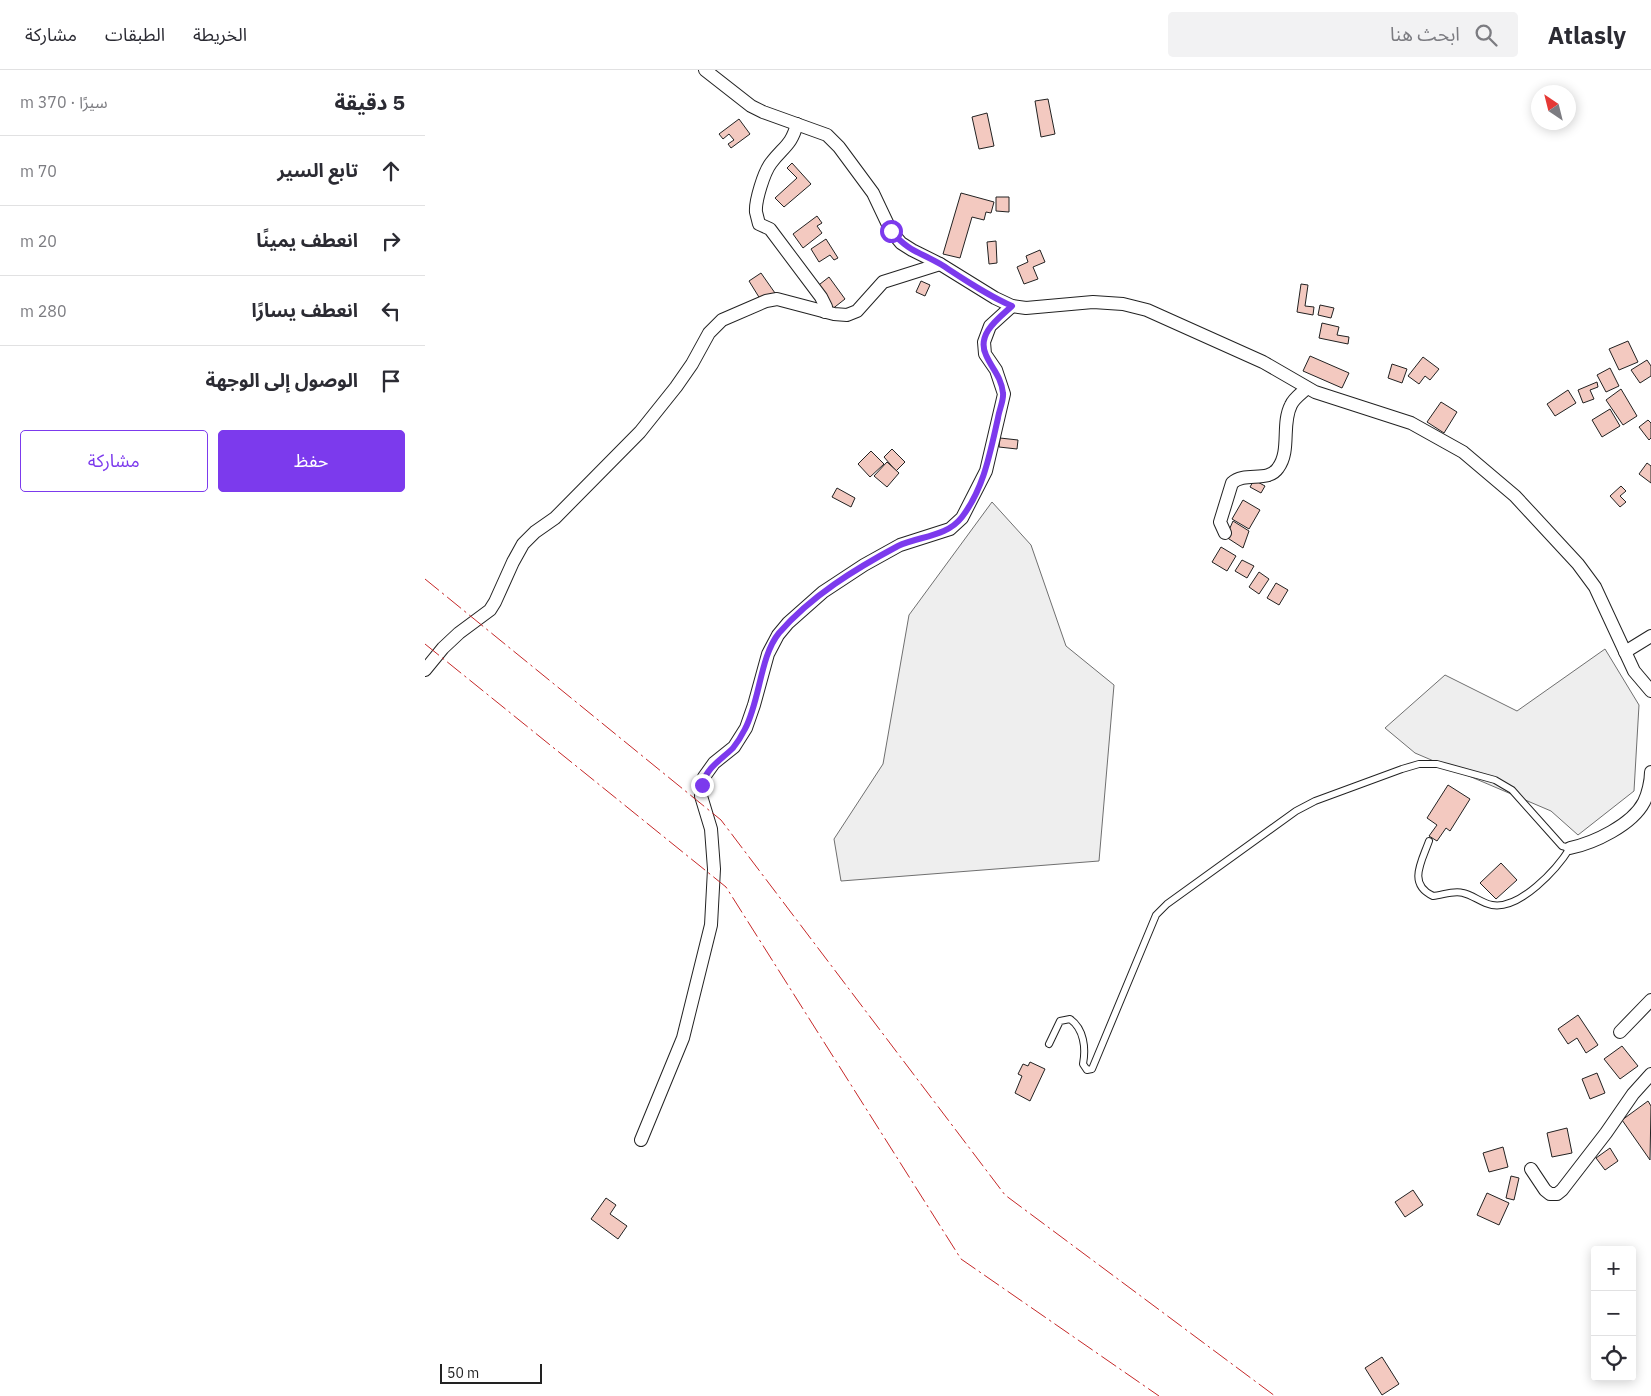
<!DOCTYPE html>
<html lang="ar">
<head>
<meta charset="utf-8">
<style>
	:root { --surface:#fff; --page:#f2f2f3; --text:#2b2b33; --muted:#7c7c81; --line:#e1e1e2; --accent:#7c3aed }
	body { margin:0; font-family:"IBM Plex Sans","Noto Sans Arabic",sans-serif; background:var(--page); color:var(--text); direction:rtl }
	.controls { position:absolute; right:15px; bottom:15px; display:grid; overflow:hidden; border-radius:5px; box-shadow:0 2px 12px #0003 }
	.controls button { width:45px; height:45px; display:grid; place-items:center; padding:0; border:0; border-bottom:1px solid var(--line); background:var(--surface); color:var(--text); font:25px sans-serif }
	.compass { position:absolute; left:1106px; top:15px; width:45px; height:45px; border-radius:50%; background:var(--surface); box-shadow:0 2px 12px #0003; rotate:325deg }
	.scale { position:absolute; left:15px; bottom:12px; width:102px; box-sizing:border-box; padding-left:5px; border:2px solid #222; border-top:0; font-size:14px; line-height:18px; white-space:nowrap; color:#222; -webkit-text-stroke:4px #fff; paint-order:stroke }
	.stop { position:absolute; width:15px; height:15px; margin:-11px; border:4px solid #7c3aed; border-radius:50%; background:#fff }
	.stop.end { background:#7c3aed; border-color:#fff; box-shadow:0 1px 5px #0008 }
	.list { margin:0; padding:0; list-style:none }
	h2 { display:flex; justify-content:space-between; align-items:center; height:65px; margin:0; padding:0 20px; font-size:21px }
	h2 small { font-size:16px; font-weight:400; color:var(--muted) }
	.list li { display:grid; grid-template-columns:32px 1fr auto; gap:15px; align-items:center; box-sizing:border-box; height:70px; padding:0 20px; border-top:1px solid var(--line) }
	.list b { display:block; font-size:19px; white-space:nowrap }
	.list em { font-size:16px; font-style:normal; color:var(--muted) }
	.actions { display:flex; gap:10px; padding:15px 20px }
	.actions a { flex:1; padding:11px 0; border:1px solid var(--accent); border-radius:5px; text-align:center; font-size:18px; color:var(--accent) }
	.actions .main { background:var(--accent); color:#fff }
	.icon { flex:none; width:28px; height:28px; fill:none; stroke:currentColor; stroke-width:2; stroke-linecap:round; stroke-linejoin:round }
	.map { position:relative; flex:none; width:1226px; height:1326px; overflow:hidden; direction:ltr }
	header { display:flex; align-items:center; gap:30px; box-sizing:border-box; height:70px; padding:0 25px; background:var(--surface); border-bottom:1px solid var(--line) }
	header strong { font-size:24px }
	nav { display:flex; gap:28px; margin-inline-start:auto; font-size:18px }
	.search { width:350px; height:45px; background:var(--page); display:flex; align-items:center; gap:12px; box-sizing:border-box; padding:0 18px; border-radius:5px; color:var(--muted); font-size:19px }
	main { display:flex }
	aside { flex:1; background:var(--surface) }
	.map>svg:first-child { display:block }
	.green { fill:#eee; stroke:#6f6f6f }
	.building { fill:#f3c9c0; stroke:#222 }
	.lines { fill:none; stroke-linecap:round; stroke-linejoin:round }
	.service-casing { stroke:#222; stroke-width:8 }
	.minor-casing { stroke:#222; stroke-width:14 }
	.service { stroke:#fff; stroke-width:6 }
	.minor { stroke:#fff; stroke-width:12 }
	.power { stroke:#c62828; stroke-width:1; stroke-dasharray:18 4 2.5 4; stroke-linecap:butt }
	.route { stroke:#7c3aed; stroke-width:6 }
</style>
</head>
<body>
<header>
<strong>Atlasly</strong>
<div class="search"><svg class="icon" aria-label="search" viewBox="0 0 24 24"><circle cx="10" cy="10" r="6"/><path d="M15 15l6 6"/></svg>ابحث هنا</div>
<nav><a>الخريطة</a><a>الطبقات</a><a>مشاركة</a></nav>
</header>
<main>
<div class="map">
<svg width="1226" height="1326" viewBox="0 0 1226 1326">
	<rect width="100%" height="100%" fill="#fff"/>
	<g class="green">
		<path d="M567,432L606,475L641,576L689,615L674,791L416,811L409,769L458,694L484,545Z"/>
		<path d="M1180,579L1214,635L1209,721L1153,765L1126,741L990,683L960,658L1020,605L1092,641Z"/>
	</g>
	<g class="building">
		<path d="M623,29L630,64L616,67L610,31Z"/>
		<path d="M562,43L569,76L554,79L547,47Z"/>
		<path d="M314,49L325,64L306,78L303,74L309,70L304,64L298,69L294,64Z"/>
		<path d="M367,93L386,114L359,137L350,128L372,108L362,98Z"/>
		<path d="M536,123L569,132L566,143L561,142L559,150L547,147L535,188L518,184Z"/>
		<path d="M571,127H584V142L571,141Z"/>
		<path d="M392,146L397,153L392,156L397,163L378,178L368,164Z"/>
		<path d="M401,169L413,188L409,190L405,185L394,192L386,179Z"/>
		<path d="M571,171L572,193L564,194L562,172Z"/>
		<path d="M615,180L620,192L608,197L613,209L599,214L592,197L603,192L601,186Z"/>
		<path d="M336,203L350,223L337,232L324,211Z"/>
		<path d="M404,207L420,229L406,240L390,218Z"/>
		<path d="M496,211L505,215L500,226L491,222Z"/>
		<path d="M876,214L883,215L880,236L889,237L888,245L872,242Z"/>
		<path d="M895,235L909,238L906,248L893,245Z"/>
		<path d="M897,253L914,257L912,265L924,267L923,274L894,268Z"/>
		<path d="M1203,271L1213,292L1194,300L1184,279Z"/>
		<path d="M885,286L924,303L917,318L878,301Z"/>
		<path d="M998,287L1014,299L1005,310L1000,306L994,314L983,306Z"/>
		<path d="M1222,290L1226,296V306L1215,313L1206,300Z"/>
		<path d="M967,294L982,299L977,313L963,308Z"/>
		<path d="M1185,298L1194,316L1181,322L1172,305Z"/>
		<path d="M1172,312L1173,317L1165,320L1169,329L1158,333L1153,320Z"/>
		<path d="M1196,319L1212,346L1198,355L1181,330Z"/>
		<path d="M1143,320L1151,333L1130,346L1122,334Z"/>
		<path d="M1016,332L1032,342L1019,363L1002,352Z"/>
		<path d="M1185,339L1195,356L1177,367L1167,350Z"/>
		<path d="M1223,350L1226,353V368L1224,370L1214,357Z"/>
		<path d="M575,368L593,370L592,379L574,377Z"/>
		<path d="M467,379L480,392L471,401L459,387Z"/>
		<path d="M446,381L459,394L445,407L433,394Z"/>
		<path d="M462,392L474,403L462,417L449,406Z"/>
		<path d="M1222,393L1226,396V413L1214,404Z"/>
		<path d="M829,410L840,416L836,423L825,417Z"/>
		<path d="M1196,416L1201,421L1195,426L1201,432L1195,437L1185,426Z"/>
		<path d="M412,418L430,428L426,437L407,427Z"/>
		<path d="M818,430L835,440L824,459L807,449Z"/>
		<path d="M808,451L824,461L818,478L801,467Z"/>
		<path d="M796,477L811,486L802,501L787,492Z"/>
		<path d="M817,490L829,496L822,508L810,501Z"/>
		<path d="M834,502L844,509L834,524L824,517Z"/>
		<path d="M851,513L863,520L854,535L842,528Z"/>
		<path d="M1023,715L1045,729L1025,761L1021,758L1012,771L1004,766L1012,755L1002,748Z"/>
		<path d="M1076,793L1092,810L1071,829L1055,813Z"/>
		<path d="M1153,945L1173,975L1161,983L1152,968L1143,974L1133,959Z"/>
		<path d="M1197,976L1213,996L1195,1009L1179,989Z"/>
		<path d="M605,992L620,999L605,1031L590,1023L597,1006L593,1004L598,994L603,996Z"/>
		<path d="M1172,1003L1180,1023L1165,1029L1157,1009Z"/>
		<path d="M1223,1031L1226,1036L1225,1090L1197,1050Z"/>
		<path d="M1142,1058L1147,1083L1127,1087L1122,1063Z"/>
		<path d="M1078,1077L1083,1097L1064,1102L1058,1083Z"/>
		<path d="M1185,1078L1193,1091L1180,1100L1171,1088Z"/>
		<path d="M1086,1106L1094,1108L1089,1130L1081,1128Z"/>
		<path d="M988,1120L998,1135L980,1147L970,1132Z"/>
		<path d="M1062,1123L1084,1133L1074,1155L1052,1145Z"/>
		<path d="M181,1128L191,1135L185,1144L202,1156L193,1169L166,1149Z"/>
		<path d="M957,1287L974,1314L957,1325L940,1298Z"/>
	</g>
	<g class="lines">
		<g class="service-casing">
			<path id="service" d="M624,974L635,951L645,949C659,959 661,978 658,994L662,1000L667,999L731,845L742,834L871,741L890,731L977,699L994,694H1012L1070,710L1087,720L1137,776L1145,778C1132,799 1095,840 1067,835C1056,833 1048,825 1038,823C1029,820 1018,825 1008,826C982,814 997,791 1004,771"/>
		</g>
		<g class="minor-casing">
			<g id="minor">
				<path d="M280,0L326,36L338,42L402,65L414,77L448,123L466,161L476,173L487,180L515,194L570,228L587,236L601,238L668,232L698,234L722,240L838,292L890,322L986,353L1038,382L1090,426L1153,494L1170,517L1209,601L1226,621"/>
				<path d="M372,54C366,76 359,76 346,93C339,102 330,131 331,142C332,146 333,150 334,154L345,159L396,227L401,237L400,242"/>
				<path d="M800,463L795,452L807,413C820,401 843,413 853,398C866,381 856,354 866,335C869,328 877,323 882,318"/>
				<path d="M1200,582L1226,566"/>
				<path d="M0,600L18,578L34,563L65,540L70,532L88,492L98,474L110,462L130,448L215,362L251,317L267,294L284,263L297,250L341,231L352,229L409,244L422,245L432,241L458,212L515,194"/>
				<path d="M1145,778C1169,773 1207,755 1219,732C1223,724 1226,711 1226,702"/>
				<path d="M1195,962L1226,930"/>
				<path d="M216,1070L258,968L286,855L289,799L286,759L276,726L279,707L289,693L309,677L321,658L329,635L343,584L353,565L363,553L398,522L439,495L475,475L525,459L537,448L561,401L579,324L571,300L560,284L559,272L565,256L587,236"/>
				<path d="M1106,1099L1120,1120L1125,1124H1132L1137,1120L1181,1063L1208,1024L1226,1004"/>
			</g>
		</g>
		<use href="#service" class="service"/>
		<use href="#minor" class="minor"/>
		<g class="power">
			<path d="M0,509L296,750L580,1125L850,1326"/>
			<path d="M0,574L301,817L536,1189L734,1326"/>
		</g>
	</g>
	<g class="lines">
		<path class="route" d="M277,715C282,697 296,690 308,678C312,673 317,665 320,659C335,631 335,586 354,563C386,526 430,499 473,476C494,466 522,467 537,447C559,418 565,383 573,348C574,340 579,330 578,323C576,306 567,299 561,285C551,264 574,248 587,236C562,225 540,210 517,195C495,182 484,182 466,161"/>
	</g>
</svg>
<div class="controls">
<button>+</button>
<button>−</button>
<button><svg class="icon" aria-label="locate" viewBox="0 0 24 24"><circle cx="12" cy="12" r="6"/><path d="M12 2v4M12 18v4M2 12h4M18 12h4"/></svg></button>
</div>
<svg class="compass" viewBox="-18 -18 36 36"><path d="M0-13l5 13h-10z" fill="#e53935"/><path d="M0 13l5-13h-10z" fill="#7c7c81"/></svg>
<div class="scale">50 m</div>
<div class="stop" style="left:466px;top:161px"></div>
<div class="stop end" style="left:277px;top:715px"></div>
</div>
<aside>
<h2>5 دقيقة<small>سيرًا · 370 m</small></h2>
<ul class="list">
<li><svg class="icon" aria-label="ahead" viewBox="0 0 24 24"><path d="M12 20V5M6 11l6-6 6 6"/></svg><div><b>تابع السير</b></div><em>70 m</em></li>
<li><svg class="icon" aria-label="right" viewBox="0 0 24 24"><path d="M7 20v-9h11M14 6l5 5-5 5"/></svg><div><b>انعطف يمينًا</b></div><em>20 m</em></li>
<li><svg class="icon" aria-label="left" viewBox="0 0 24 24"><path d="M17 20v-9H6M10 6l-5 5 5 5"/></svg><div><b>انعطف يسارًا</b></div><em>280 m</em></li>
<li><svg class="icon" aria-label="arrive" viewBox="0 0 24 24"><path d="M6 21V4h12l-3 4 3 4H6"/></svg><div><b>الوصول إلى الوجهة</b></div></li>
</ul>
<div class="actions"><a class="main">حفظ</a><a>مشاركة</a></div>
</aside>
</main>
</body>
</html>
